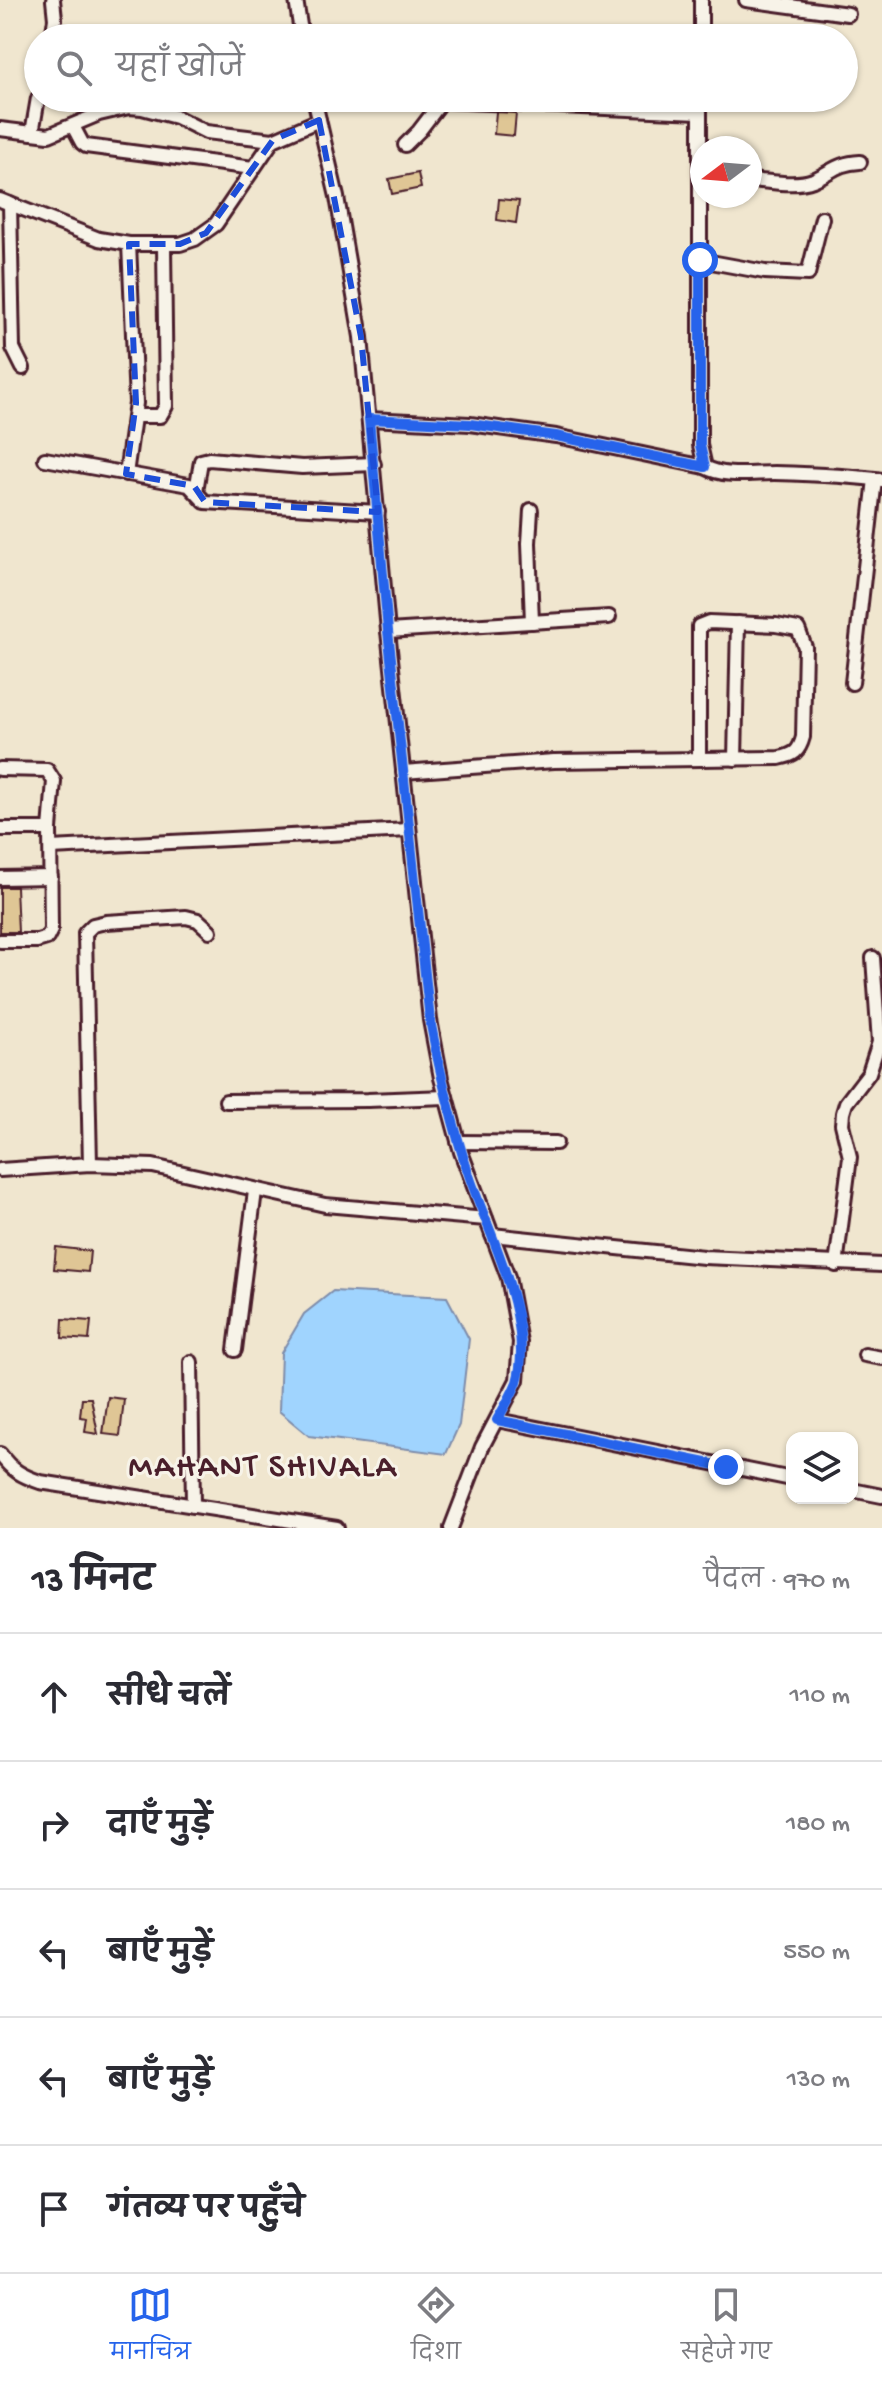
<!DOCTYPE html>
<html lang="hi">
<head>
<meta charset="utf-8">
<style>
	:root { --surface:#fff; --page:#f7f7f7; --text:#2b2b33; --muted:#7c7c81; --line:#e1e1e2; --accent:#2563eb }
	body { margin:0; font-family:"Gochi Hand","Playpen Sans Deva",sans-serif; background:var(--page); color:var(--text) }
	.controls { position:absolute; right:24px; bottom:24px; display:grid; overflow:hidden; border-radius:16px; box-shadow:0 2px 6px #0004 }
	.controls button { width:72px; height:72px; display:grid; place-items:center; padding:0; border:0; border-bottom:2px solid var(--line); background:var(--surface); color:var(--text); font:40px sans-serif }
	.compass { position:absolute; left:690px; top:136px; width:72px; height:72px; border-radius:50%; background:var(--surface); box-shadow:0 2px 6px #0004; rotate:254deg }
	.stop { position:absolute; width:24px; height:24px; margin:-18px; border:6px solid #2563eb; border-radius:50%; background:#fff }
	.stop.end { background:#2563eb; border-color:#fff; box-shadow:0 2px 8px #0008 }
	.list { margin:0; padding:0; list-style:none }
	h2 { display:flex; justify-content:space-between; align-items:center; height:104px; margin:0; padding:0 32px; font-size:34px }
	h2 small { font-size:26px; font-weight:400; color:var(--muted) }
	.list li { display:grid; grid-template-columns:52px 1fr auto; gap:24px; align-items:center; box-sizing:border-box; height:128px; padding:0 32px; border-top:2px solid var(--line) }
	.list b { display:block; font-size:30px; white-space:nowrap }
	.list em { font-size:26px; font-style:normal; color:var(--muted) }
	.icon { flex:none; width:44px; height:44px; fill:none; stroke:currentColor; stroke-width:2; stroke-linecap:round; stroke-linejoin:round }
	.map { position:relative; flex:none; width:882px; height:1528px; overflow:hidden }
	.search { position:absolute; background:var(--surface); box-shadow:0 2px 6px #0004; left:24px; right:24px; top:24px; height:88px; display:flex; align-items:center; gap:20px; box-sizing:border-box; padding:0 28px; border-radius:44px; color:var(--muted); font-size:30px }
	.sheet { height:744px; background:var(--surface) }
	nav { display:flex; justify-content:space-around; align-items:center; box-sizing:border-box; height:112px; border-top:2px solid var(--line); background:var(--surface); font-size:22px; color:var(--muted) }
	nav a { display:grid; justify-items:center; gap:4px }
	nav .on { color:var(--accent) }
	.map>svg:first-child { display:block }
	.water { fill:#a0d4fe; stroke:#7e8caa; stroke-width:2 }
	.building { fill:#dfc695; stroke:#4a1f2b; stroke-width:2 }
	.lines { fill:none; stroke-linecap:round; stroke-linejoin:round }
	.minor-casing { stroke:#4a1f2b; stroke-width:18 }
	.minor { stroke:#f7f3e8; stroke-width:12 }
	.route { stroke:#2563eb; stroke-width:10 }
	.marked { fill:none; stroke:#1d4ed8; stroke-width:6; stroke-dasharray:16 10; stroke-linejoin:round }
	.labels { text-anchor:middle; stroke-width:6; stroke-linejoin:round; paint-order:stroke }
	.quarter-label { font-size:34px; letter-spacing:2px; fill:#4a1f2b; stroke:#f7f3e8 }
</style>
</head>
<body>
<div class="map">
<svg width="882" height="1528" viewBox="0 0 882 1528">
	<rect width="100%" height="100%" fill="#f0e6cf"/>
	<filter id="ink" filterUnits="userSpaceOnUse"><feTurbulence type="fractalNoise" baseFrequency=".0125" numOctaves="2"/><feDisplacementMap in="SourceGraphic" scale="16" xChannelSelector="R" yChannelSelector="G"/><feConvolveMatrix kernelMatrix="1 2 1 2 8 2 1 2 1" color-interpolation-filters="sRGB"/></filter>
	<g filter="url(#ink)">
		<path class="water" d="M333,1291L447,1297L469,1339L459,1425L446,1454L309,1436L279,1411L281,1353L304,1314Z"/>
		<g class="building">
			<path d="M496,112L516,113L514,136L494,134Z"/>
			<path d="M418,173L421,188L392,194L389,179Z"/>
			<path d="M499,199L519,201L516,223L497,220Z"/>
			<path d="M0,887H16L18,932H0Z"/>
			<path d="M56,1247L90,1251L88,1272L54,1269Z"/>
			<path d="M63,1319L91,1321L89,1340L62,1338Z"/>
			<path d="M108,1397L124,1399L120,1436L103,1434Z"/>
			<path d="M82,1398H91L98,1434L85,1432L87,1418L80,1417Z"/>
		</g>
		<g class="lines">
			<g class="minor-casing">
				<g id="minor">
					<path d="M296,0L302,38"/>
					<path d="M746,0L848,14"/>
					<path d="M52,38L55,19L53,0"/>
					<path d="M701,38V0"/>
					<path d="M314,98L337,197L361,337L388,631L430,1020L441,1078L461,1152L508,1277L520,1342L517,1380L482,1447L451,1528"/>
					<path d="M700,98V445L705,467C725,478 752,473 774,473C810,474 847,475 882,480"/>
					<path d="M73,126L82,143L86,146L253,168"/>
					<path d="M0,129L49,135L99,114L129,107L142,108L176,117L206,132L273,140"/>
					<path d="M32,133L38,98"/>
					<path d="M405,145L419,131L442,101L700,112"/>
					<path d="M750,180C769,181 795,187 813,180C832,172 837,163 860,162"/>
					<path d="M0,200L99,239L129,244H180L195,239L216,224L273,140L319,120"/>
					<path d="M10,204L13,348L23,368"/>
					<path d="M700,260L765,272L808,274L822,218"/>
					<path d="M135,416H160L166,406L164,246"/>
					<path d="M369,419L470,424L556,436L705,467"/>
					<path d="M45,459L189,485L205,502L378,512"/>
					<path d="M126,474L136,403L129,244"/>
					<path d="M196,491L201,461L209,459L302,467L374,464"/>
					<path d="M531,510L529,543L532,622"/>
					<path d="M388,631L609,617"/>
					<path d="M852,683L875,479"/>
					<path d="M735,759L738,623"/>
					<path d="M0,769L47,770L54,781L50,829L51,930L47,938L37,941H0"/>
					<path d="M403,772L554,761L779,758C794,755 799,752 803,737L805,647L798,629L776,625L709,622L699,626V759"/>
					<path d="M0,829H50"/>
					<path d="M51,848L409,830"/>
					<path d="M0,878L51,877"/>
					<path d="M226,1101L368,1100L446,1097"/>
					<path d="M458,1142L556,1143"/>
					<path d="M90,1164L85,933L93,925L106,922L186,917L198,920L210,931"/>
					<path d="M0,1170L90,1164L153,1166L325,1205L486,1219"/>
					<path d="M492,1235L704,1257L882,1265"/>
					<path d="M836,1265L850,1157L842,1124L843,1113L846,1103L869,1073L879,1042L873,958"/>
					<path d="M235,1350L255,1191"/>
					<path d="M865,1355L882,1358"/>
					<path d="M191,1362L193,1506"/>
					<path d="M497,1420L792,1479"/>
					<path d="M0,1454C11,1470 22,1476 40,1482L337,1528"/>
					<path d="M852,1490L882,1496"/>
				</g>
			</g>
			<use href="#minor" class="minor"/>
		</g>
	</g>
	<g class="lines" filter="url(#ink)">
		<path class="route" d="M700,260V445L705,467L556,436L470,424L369,419L388,631L430,1020C440,1073 452,1124 469,1175C488,1233 535,1319 517,1382C512,1395 504,1408 497,1420L726,1467"/>
	</g>
	<path class="marked" d="M319,120L361,337L378,512L205,502L194,486L126,474L136,403L129,244H180L206,233L273,140Z"/>
	<g class="labels">
		<g class="quarter-label">
			<text x="263" y="1475">MAHANT SHIVALA</text>
		</g>
	</g>
</svg>
<div class="controls">
<button><svg class="icon" aria-label="layers" viewBox="0 0 24 24"><path d="M12 4l9 5-9 5-9-5zM3 14l9 5 9-5"/></svg></button>
</div>
<svg class="compass" viewBox="-18 -18 36 36"><path d="M0-13l5 13h-10z" fill="#e53935"/><path d="M0 13l5-13h-10z" fill="#7c7c81"/></svg>
<div class="stop" style="left:700px;top:260px"></div>
<div class="stop end" style="left:726px;top:1467px"></div>
<div class="search"><svg class="icon" aria-label="search" viewBox="0 0 24 24"><circle cx="10" cy="10" r="6"/><path d="M15 15l6 6"/></svg>यहाँ खोजें</div>
</div>
<section class="sheet">
<h2>13 मिनट<small>पैदल · 970 m</small></h2>
<ul class="list">
<li><svg class="icon" aria-label="ahead" viewBox="0 0 24 24"><path d="M12 20V5M6 11l6-6 6 6"/></svg><div><b>सीधे चलें</b></div><em>110 m</em></li>
<li><svg class="icon" aria-label="right" viewBox="0 0 24 24"><path d="M7 20v-9h11M14 6l5 5-5 5"/></svg><div><b>दाएँ मुड़ें</b></div><em>180 m</em></li>
<li><svg class="icon" aria-label="left" viewBox="0 0 24 24"><path d="M17 20v-9H6M10 6l-5 5 5 5"/></svg><div><b>बाएँ मुड़ें</b></div><em>550 m</em></li>
<li><svg class="icon" aria-label="left" viewBox="0 0 24 24"><path d="M17 20v-9H6M10 6l-5 5 5 5"/></svg><div><b>बाएँ मुड़ें</b></div><em>130 m</em></li>
<li><svg class="icon" aria-label="arrive" viewBox="0 0 24 24"><path d="M6 21V4h12l-3 4 3 4H6"/></svg><div><b>गंतव्य पर पहुँचे</b></div></li>
</ul>
</section>
<nav>
<a class="on"><svg class="icon" aria-label="map" viewBox="0 0 24 24"><path d="M3 6l6-2 6 2 6-2v14l-6 2-6-2-6 2zM9 4v14M15 6v14"/></svg>मानचित्र</a>
<a><svg class="icon" aria-label="directions" viewBox="0 0 24 24"><path d="M12 3l9 9-9 9-9-9zM9 14v-3h6M13 9l2 2-2 2"/></svg>दिशा</a>
<a><svg class="icon" aria-label="saved" viewBox="0 0 24 24"><path d="M7 4h10v16l-5-4-5 4z"/></svg>सहेजे गए</a>
</nav>
</body>
</html>
